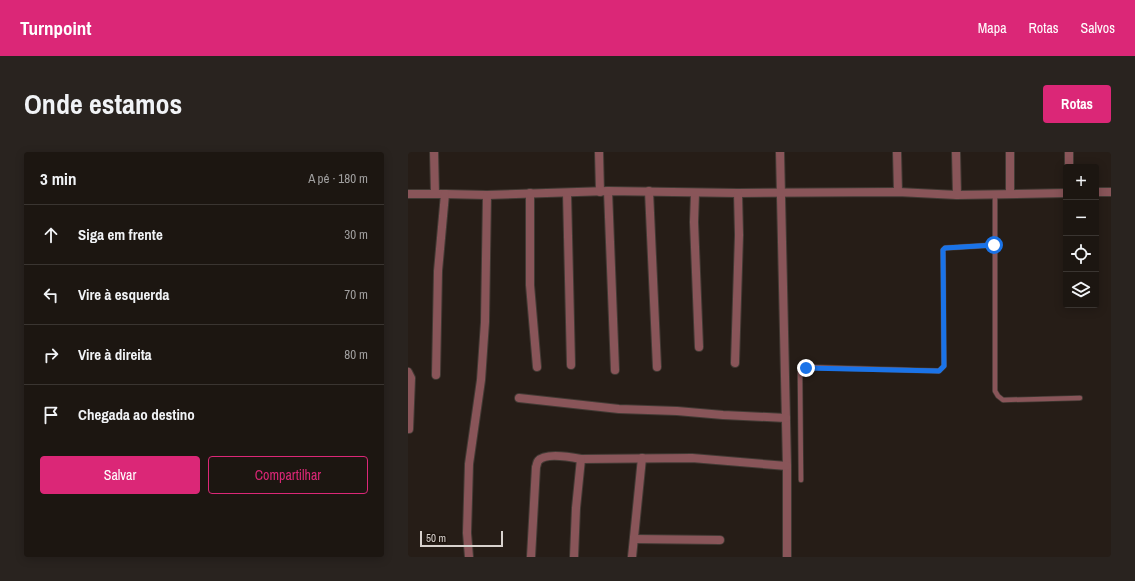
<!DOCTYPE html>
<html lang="pt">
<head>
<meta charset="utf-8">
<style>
	:root { --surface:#1c1611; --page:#29231f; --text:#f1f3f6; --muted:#a09f9f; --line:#3a3531; --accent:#db2777 }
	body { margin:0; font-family:"Archivo Narrow",sans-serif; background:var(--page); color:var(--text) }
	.controls { position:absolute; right:12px; top:12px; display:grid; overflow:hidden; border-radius:4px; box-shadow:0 2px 10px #0003 }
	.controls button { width:36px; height:36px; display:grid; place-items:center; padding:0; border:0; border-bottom:1px solid var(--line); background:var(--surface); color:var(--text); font:20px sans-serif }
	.scale { position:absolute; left:12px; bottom:10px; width:83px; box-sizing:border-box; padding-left:4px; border:2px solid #d8d2ce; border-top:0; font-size:11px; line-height:14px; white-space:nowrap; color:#d8d2ce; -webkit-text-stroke:3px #1d140e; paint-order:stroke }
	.stop { position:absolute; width:12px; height:12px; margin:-9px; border:3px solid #1a73e8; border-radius:50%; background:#fff }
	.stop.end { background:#1a73e8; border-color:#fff; box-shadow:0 1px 4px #0008 }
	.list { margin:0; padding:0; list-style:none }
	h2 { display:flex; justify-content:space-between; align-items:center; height:52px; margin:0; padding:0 16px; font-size:17px }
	h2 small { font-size:13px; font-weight:400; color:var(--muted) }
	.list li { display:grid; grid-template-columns:26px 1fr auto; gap:12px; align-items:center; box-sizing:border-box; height:60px; padding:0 16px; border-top:1px solid var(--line) }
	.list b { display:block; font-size:15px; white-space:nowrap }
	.list em { font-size:13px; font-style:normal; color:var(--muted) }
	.actions { display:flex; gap:8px; padding:12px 16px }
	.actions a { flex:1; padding:9px 0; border:1px solid var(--accent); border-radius:4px; text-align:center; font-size:14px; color:var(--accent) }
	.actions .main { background:var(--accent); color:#fff }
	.icon { flex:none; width:22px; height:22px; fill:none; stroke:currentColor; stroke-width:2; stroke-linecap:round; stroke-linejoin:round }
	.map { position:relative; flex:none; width:703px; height:405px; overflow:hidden; border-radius:4px }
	header { display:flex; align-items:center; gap:24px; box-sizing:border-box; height:56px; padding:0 20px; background:var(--accent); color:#fff }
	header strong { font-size:19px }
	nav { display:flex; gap:22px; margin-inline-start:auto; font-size:14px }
	.intro { display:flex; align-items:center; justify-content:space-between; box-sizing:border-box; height:96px; padding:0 24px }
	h1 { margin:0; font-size:28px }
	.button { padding:10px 18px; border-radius:4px; background:var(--accent); color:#fff; font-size:14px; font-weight:700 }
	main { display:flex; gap:24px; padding:0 24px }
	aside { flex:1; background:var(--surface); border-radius:4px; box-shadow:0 2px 10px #0003 }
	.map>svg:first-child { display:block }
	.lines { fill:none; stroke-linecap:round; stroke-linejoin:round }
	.service-casing { stroke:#423a34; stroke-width:6 }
	.minor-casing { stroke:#423a34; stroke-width:10 }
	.service { stroke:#895559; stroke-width:4.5 }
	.minor { stroke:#895559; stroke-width:8 }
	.route { stroke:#1a73e8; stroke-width:5 }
</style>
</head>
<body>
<header>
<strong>Turnpoint</strong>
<nav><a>Mapa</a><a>Rotas</a><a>Salvos</a></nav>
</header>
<div class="intro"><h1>Onde estamos</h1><a class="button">Rotas</a></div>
<main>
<aside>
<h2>3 min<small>A pé · 180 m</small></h2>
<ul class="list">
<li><svg class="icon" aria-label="ahead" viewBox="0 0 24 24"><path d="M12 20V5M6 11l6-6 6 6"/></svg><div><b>Siga em frente</b></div><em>30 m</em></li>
<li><svg class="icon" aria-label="left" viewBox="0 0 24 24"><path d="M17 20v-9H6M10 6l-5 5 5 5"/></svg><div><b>Vire à esquerda</b></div><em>70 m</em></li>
<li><svg class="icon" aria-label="right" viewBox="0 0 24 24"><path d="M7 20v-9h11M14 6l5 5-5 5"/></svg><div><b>Vire à direita</b></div><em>80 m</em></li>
<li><svg class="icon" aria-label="arrive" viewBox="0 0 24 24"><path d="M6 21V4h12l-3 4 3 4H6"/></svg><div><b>Chegada ao destino</b></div></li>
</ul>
<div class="actions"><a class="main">Salvar</a><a>Compartilhar</a></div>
</aside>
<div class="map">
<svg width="703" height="405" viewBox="0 0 703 405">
	<rect width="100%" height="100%" fill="#261d17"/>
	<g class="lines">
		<g class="service-casing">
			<g id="service">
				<path d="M587,42V239L590,244L595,248L672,246"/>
				<path d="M393,328L392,221L393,218L398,215L531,219L536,214L535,98L537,96L586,93"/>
			</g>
		</g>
		<g class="minor-casing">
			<g id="minor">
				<path d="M26,0L27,42"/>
				<path d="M191,0L192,40"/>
				<path d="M372,0L379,314V405"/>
				<path d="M489,0L490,40"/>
				<path d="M548,0L549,43"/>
				<path d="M602,0V41"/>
				<path d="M661,0V15"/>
				<path d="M200,39L207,218"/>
				<path d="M241,39L249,215"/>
				<path d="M688,40H703"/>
				<path d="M122,41V133L129,215"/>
				<path d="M159,41L163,213"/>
				<path d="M287,41L286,70L291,195"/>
				<path d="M0,42H37L79,43L200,39L330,41L490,40L549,43L658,41"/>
				<path d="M327,211L331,83L330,41"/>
				<path d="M0,220L3,226L1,277"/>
				<path d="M28,223L30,119L37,42"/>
				<path d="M111,246L211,257L269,259L315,263L378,266"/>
				<path d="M226,387L312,388"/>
				<path d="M61,405L59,381L61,312L73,228L77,170L79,43"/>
				<path d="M123,405L128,315C129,313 129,310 130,309C137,300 163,305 173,307L284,306L379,314"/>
				<path d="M166,405L168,356L173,307"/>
				<path d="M224,405L234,306"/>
			</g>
		</g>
		<use href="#service" class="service"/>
		<use href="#minor" class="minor"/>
	</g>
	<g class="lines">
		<path class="route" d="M398,216L531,219L536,214L535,98L537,96L586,93"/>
	</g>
</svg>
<div class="controls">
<button>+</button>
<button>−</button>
<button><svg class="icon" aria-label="locate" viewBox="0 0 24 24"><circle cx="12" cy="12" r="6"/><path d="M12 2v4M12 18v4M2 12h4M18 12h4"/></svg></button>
<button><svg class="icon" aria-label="layers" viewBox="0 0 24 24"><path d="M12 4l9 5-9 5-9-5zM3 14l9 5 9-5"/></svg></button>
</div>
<div class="scale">50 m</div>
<div class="stop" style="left:586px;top:93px"></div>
<div class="stop end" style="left:398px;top:216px"></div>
</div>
</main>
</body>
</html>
